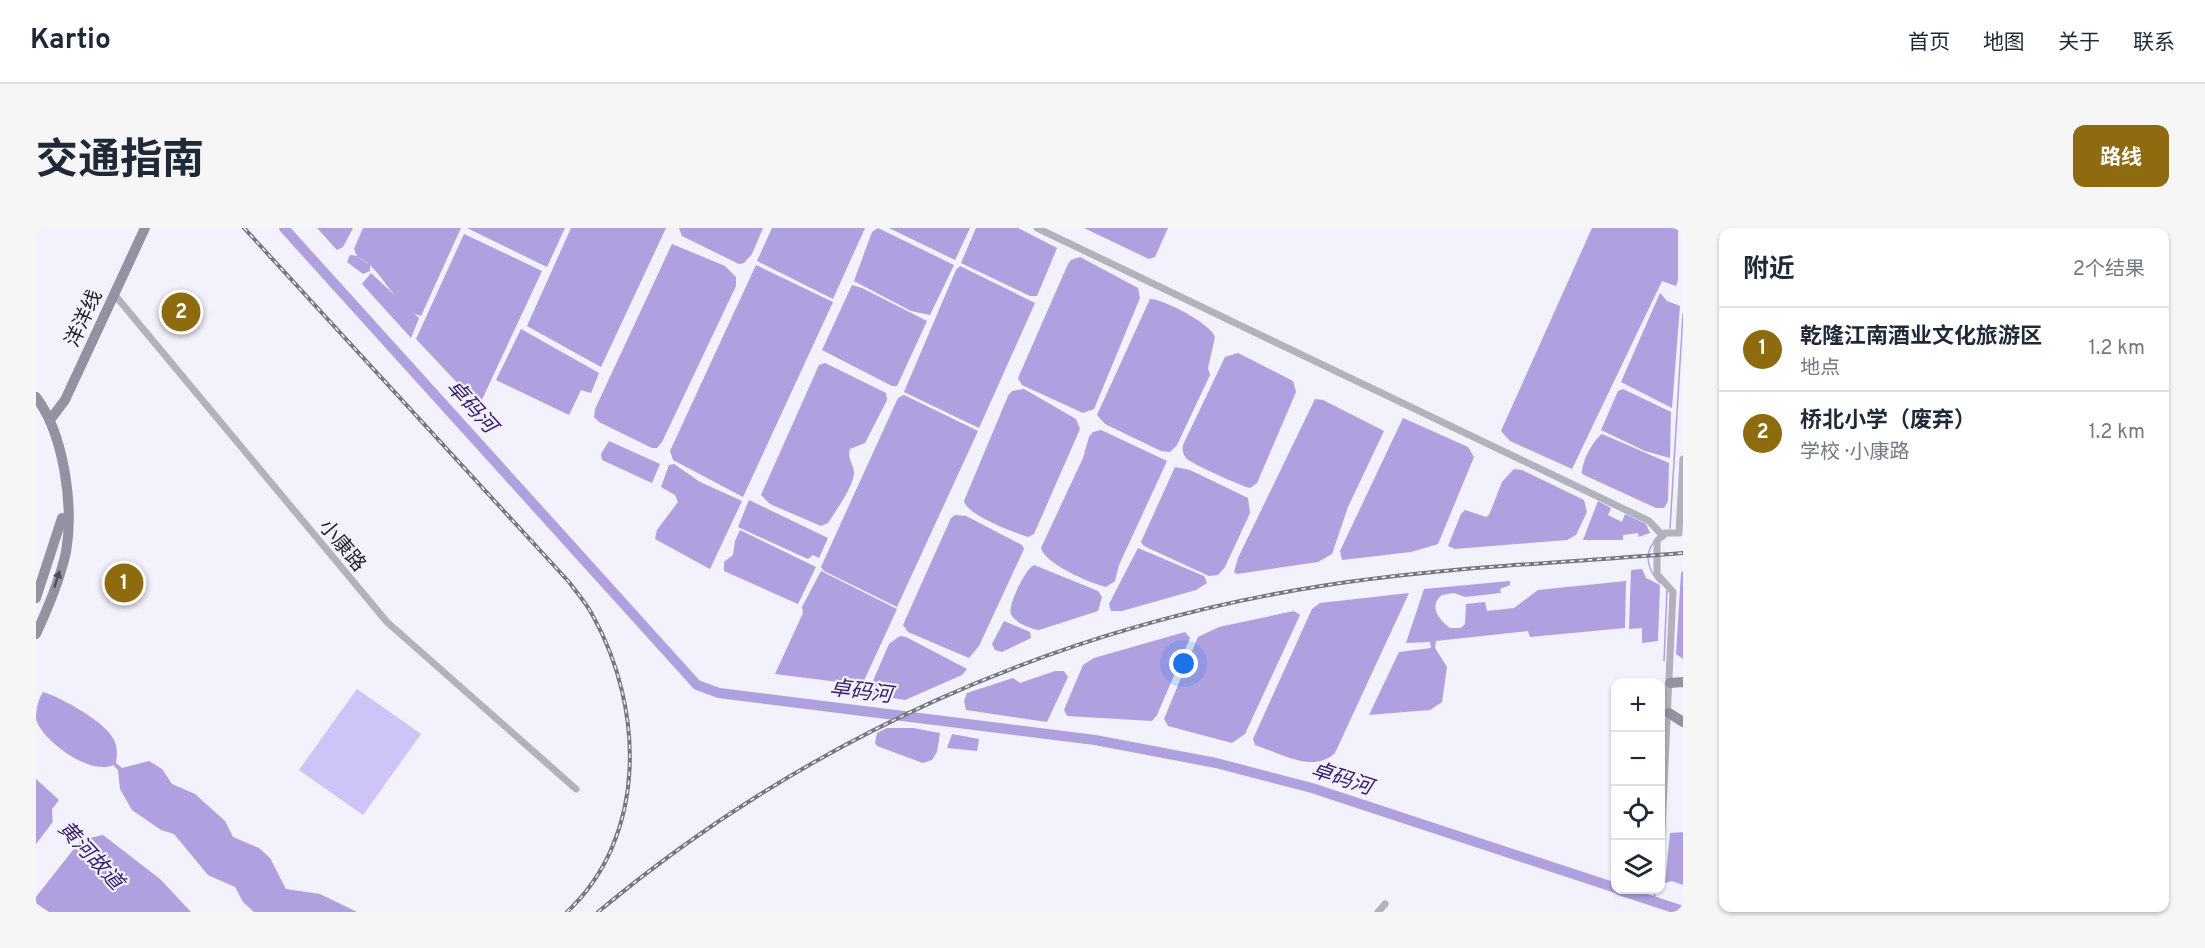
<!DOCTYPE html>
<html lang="zh">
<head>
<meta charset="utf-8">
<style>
	:root { --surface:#fff; --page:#f6f6f7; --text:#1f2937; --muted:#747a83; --line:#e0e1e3; --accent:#8f6b0f }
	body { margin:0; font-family:Overpass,"Noto Sans SC",sans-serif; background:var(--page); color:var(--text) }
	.controls { position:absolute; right:18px; bottom:18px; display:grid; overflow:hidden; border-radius:12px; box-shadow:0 2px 4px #0004 }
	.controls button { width:54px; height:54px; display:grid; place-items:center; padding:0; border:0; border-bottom:2px solid var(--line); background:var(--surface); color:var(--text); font:30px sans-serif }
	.you { position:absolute; left:1148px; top:436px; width:21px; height:21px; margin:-15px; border:4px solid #fff; border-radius:50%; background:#1a73e8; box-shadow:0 0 0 9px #1a73e833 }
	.badge { display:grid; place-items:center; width:39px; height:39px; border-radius:50%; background:var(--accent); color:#fff; font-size:20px; font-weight:700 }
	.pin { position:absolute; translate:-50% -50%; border:3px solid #fff; box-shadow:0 2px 6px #0006 }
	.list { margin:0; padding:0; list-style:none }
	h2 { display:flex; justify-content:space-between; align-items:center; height:78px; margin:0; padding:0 24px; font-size:26px }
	h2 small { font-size:20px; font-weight:400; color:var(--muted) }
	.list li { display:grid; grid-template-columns:39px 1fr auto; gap:18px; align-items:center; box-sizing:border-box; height:84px; padding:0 24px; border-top:2px solid var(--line) }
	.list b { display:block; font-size:22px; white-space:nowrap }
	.list p { margin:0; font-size:20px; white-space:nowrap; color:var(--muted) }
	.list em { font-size:20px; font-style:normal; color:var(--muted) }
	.icon { flex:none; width:33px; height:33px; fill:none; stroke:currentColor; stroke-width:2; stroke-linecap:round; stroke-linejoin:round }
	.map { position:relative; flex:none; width:1647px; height:684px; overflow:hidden; border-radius:12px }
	header { display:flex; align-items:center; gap:36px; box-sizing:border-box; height:84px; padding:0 30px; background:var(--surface); border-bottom:2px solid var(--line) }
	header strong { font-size:28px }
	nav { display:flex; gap:33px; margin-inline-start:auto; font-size:21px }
	.intro { display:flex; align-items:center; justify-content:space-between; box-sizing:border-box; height:144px; padding:0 36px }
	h1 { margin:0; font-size:42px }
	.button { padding:15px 27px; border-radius:12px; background:var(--accent); color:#fff; font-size:21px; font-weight:700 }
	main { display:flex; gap:36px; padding:0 36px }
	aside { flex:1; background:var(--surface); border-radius:12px; box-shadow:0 2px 4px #0004 }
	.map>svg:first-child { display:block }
	.green { fill:#cfc4f7 }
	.water { fill:#afa1df }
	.pier { fill:#f3f1fb }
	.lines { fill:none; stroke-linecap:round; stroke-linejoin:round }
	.stream { stroke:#afa1df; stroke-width:1.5 }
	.river { stroke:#afa1df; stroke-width:10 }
	.street { stroke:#b3b1bb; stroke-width:7 }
	.secondary { stroke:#9491a0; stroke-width:10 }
	.rail-casing { stroke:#77757f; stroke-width:4 }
	.rail { stroke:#f3f1fb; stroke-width:1.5; stroke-dasharray:4.5; stroke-linecap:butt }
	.oneway { fill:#514e5a }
	.labels { text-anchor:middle; stroke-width:4.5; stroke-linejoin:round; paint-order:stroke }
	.street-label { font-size:20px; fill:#24222b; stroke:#f3f1fb }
	.water-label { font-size:21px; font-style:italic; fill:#3b236b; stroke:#f3f1fb }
</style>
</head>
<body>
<header>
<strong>Kartio</strong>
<nav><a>首页</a><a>地图</a><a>关于</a><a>联系</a></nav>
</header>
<div class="intro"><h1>交通指南</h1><a class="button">路线</a></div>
<main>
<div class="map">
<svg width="1647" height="684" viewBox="0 0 1647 684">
	<rect width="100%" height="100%" fill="#f3f1fb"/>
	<path class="green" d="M321,461L385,506L327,587L263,542Z"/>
	<g class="water">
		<path d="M281,0H317L307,19L301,22Z"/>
		<path d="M327,0H425L385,88C361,83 344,37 322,29L334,37V43L327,46L311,34L314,27L321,28L318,21Z"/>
		<path d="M431,0H529L511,39Z"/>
		<path d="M535,0H630L565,139L491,98Z"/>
		<path d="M643,0H727L716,26L708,35L703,36L646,8Z"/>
		<path d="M736,0H829L797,71L721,33Z"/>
		<path d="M842,0L918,37L894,87L875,83L818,53L836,4Z"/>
		<path d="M853,0H934L919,32Z"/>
		<path d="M940,0H982L1021,20L1001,68H994L925,35Z"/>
		<path d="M1048,0H1132L1119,29L1113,31Z"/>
		<path d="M1556,0H1642V52L1640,58L1626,53L1536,241L1474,213L1465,203Z"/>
		<path d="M428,6L506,43L443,178L380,111Z"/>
		<path d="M636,16L689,38L700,49V58L626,214L621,220H616L563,194L558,189L559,181Z"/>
		<path d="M1044,29L1102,60L1104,70L1058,181L1047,185L986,157L982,150L1032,36L1035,32Z"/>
		<path d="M720,37L797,74L707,269L637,232L634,223Z"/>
		<path d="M924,38L999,75L943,200L868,164L920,42Z"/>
		<path d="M335,45L383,90L375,110L326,56Z"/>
		<path d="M816,57L826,60L891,93L861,158H856L786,122Z"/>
		<path d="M1624,65L1631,73L1644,78L1636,180L1585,154Z"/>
		<path d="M1114,71C1127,71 1174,95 1179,109L1172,140L1174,147L1141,217L1134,224L1125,223L1069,196L1061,187Z"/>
		<path d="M485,101L563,145L555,165L545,162L533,187L460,152Z"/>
		<path d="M1202,125L1257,153L1260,164L1221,255L1214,260C1207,259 1154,235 1150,230C1147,226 1146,222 1147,217L1189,129Z"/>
		<path d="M789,135L850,165L851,172L829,215L814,221C811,230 817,235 818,244C819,256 799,284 792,295L785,298L734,276L725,267L783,137Z"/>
		<path d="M988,161L1040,191L1044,201L998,306L992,309C977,304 931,287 928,273L972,168L976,163Z"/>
		<path d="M1587,161L1635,184L1634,230L1609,223L1565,202L1582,163Z"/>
		<path d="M868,167L942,203L861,379L788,343L785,339L862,170Z"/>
		<path d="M1279,171L1287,172L1348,203L1312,279L1296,326L1282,334L1201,346L1198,344L1202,330Z"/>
		<path d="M1367,190L1432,219L1438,229L1402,316L1375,324L1306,332L1304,323Z"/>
		<path d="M1065,202L1131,233L1083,337L1079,353L1070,359C1054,355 1009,336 1005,320L1047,230L1053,209L1057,204Z"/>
		<path d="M1566,206L1633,235L1632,273L1628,280H1620L1546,246C1545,235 1557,212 1566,206Z"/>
		<path d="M573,213L624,236L616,255L566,232L565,226Z"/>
		<path d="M638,236L664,254L706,273L674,341L619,311L621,302L642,274L639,267L625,259L633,237Z"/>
		<path d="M1139,239L1154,242L1212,270L1214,285L1189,339L1182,347L1173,348L1108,318L1105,314Z"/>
		<path d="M1478,241L1486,242L1548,272L1551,284L1540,307L1531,312L1419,321L1412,318L1425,286L1429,282L1450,289L1453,287L1466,254Z"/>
		<path d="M713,272L792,310L783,330L777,327L772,331L702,299Z"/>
		<path d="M1562,273L1575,280L1572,287L1586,294L1589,286L1610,296L1614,305L1603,309L1602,305L1587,307V312H1547Z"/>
		<path d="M919,287L930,288L986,317L988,321L943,418L933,430L872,404L867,397L915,290Z"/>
		<path d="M704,302L780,339L762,376L688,343V334L697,327L699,313Z"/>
		<path d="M1102,320L1168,348L1171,355L1160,362L1086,383H1075L1073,376Z"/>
		<path d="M998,337L1062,363L1066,369L1062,383L1003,402C995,401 978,394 975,386C971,378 990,340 998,337Z"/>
		<path d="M1606,341L1610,350L1624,357L1622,413L1606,415V400L1593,401L1595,342Z"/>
		<path d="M785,343L861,381L826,457L739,446L767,385L766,379Z"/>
		<path d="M1647,343V431L1640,426L1645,345Z"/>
		<path d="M1474,353V357L1464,361L1465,365L1429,369L1418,365L1406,367C1392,378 1403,392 1414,400H1425L1429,396L1430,376L1449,374L1451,383L1478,380L1502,362L1590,353L1589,400L1494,409L1492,403L1400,413L1399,420L1411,439L1406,474L1394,482L1333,487L1363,424L1395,420L1394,414L1370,415L1388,361Z"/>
		<path d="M1373,365L1299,525C1277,546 1244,525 1219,517L1217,511L1276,381L1284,375Z"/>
		<path d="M1258,383L1264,387L1209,506L1196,515L1132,498L1128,491L1162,409L1183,399Z"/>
		<path d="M968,393L994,404L995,410L966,424L959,422L956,416Z"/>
		<path d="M1149,404L1154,410L1121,487L1116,493L1031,488L1028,482L1047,437L1058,430Z"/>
		<path d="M864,408L870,409L931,441L926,447L869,472L838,467L833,462L853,416Z"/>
		<path d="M1019,443H1028L1032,449L1011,494L930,482L928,473L931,465L977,450L984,455Z"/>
		<path d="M7,464C26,470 70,494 78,512C82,520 81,527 80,535L86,540L113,533L126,541L136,556L159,566L189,593L197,609L223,620L234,630L250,661L284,666L321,684H218L207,674L199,659L172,647L138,606L125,602L96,582L84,561L82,542L77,537C55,548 6,513 0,491C0,481 2,472 7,464Z"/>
		<path d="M851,500H877L904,505L901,524L896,532L887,535L841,518L839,515L841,505Z"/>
		<path d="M916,506L943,511L941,523L911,520Z"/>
		<path d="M0,551L23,572L16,581L17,601L40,613L67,607L124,651L155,684H13L0,675V656L3,652L0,637Z"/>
		<path d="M1647,604V657L1636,653L1629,655L1634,605Z"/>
	</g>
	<path class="pier" d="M19,591L20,599L40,610L48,608L0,669V616Z"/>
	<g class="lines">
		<g class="stream">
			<path d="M1634,300L1647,86"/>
			<path d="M1618,314C1607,328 1613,343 1624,355"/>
			<path d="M1628,433L1631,362"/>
			<path d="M1624,540L1626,500"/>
			<path d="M1618,673L1619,662"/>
		</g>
		<g class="river">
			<path d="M248,0L661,457L683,465L1059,512L1180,535L1276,560L1580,660"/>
			<path d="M1583,662L1647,683"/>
		</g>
		<g class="street">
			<path d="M1001,0L1613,293L1627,308"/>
			<path d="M78,66L351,394L540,561"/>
			<path d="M1624,644L1637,364L1621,346V313L1629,305H1643L1647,231"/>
			<path d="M1342,684L1349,676"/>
		</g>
		<g class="secondary">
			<path d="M0,169C28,206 38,278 30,324C24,352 12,380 0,406"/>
			<path d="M14,192L29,172L109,0"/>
			<path d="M0,370L26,290"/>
			<path d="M1634,455L1647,454"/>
			<path d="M1633,485L1647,494"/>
		</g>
		<g class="rail-casing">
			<g id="rail">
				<path d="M208,0L533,354C541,365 551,376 557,388C608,480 612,608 531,684"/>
				<path d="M562,684C769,511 1018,400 1285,358C1404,339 1527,335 1647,325"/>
			</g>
		</g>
		<use href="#rail" class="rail"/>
	</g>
	<defs><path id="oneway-solid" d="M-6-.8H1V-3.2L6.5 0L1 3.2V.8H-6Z" transform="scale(1.5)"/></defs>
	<use class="oneway" href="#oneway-solid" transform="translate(21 351) rotate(-72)"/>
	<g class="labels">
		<g class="street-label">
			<text transform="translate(47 90) rotate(-65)" y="7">洋洋线</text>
			<text transform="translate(307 317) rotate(50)" y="7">小康路</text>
		</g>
		<g class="water-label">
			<text transform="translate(436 178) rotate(48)" y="7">卓码河</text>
			<text transform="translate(825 463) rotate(7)" y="7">卓码河</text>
			<text transform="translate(1306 550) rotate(18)" y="7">卓码河</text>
			<text transform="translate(55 627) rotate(47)" y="7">黄河故道</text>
		</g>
	</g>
</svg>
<div class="controls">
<button>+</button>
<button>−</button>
<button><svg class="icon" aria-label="locate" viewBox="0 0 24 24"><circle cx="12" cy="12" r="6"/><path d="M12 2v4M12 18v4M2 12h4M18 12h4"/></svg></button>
<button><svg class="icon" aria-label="layers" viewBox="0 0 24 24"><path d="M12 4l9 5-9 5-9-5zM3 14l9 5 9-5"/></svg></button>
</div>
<div class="you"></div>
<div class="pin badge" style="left:88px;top:355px">1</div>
<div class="pin badge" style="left:145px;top:84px">2</div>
</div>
<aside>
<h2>附近<small>2个结果</small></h2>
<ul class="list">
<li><span class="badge">1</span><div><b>乾隆江南酒业文化旅游区</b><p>地点</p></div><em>1.2 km</em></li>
<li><span class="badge">2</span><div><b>桥北小学（废弃）</b><p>学校 · 小康路</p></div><em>1.2 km</em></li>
</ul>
</aside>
</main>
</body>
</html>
